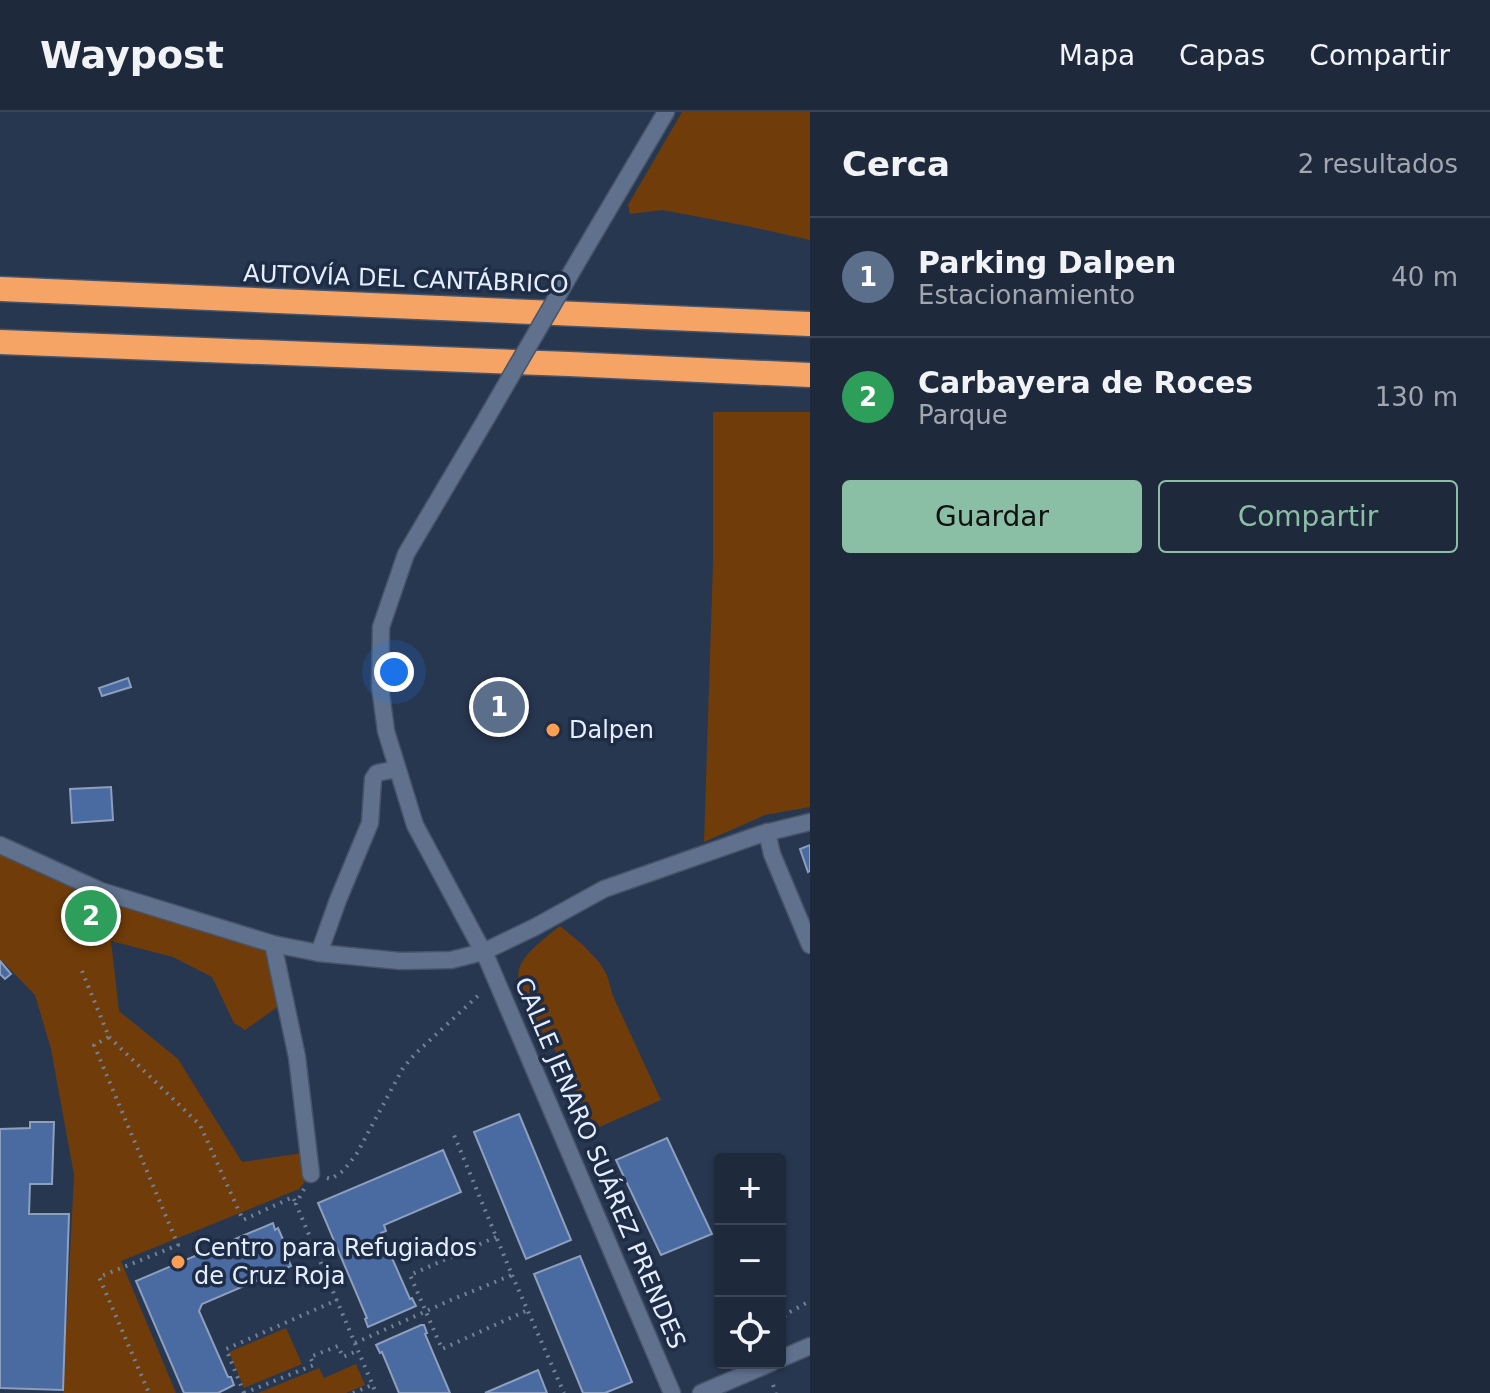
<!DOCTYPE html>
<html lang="es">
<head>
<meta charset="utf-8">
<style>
	:root { --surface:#1e293c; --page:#263143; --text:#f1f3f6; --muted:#a1a6af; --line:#3c4556; --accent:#8abfa5 }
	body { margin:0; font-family:"DejaVu Sans",sans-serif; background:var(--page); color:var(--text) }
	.controls { position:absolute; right:24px; bottom:24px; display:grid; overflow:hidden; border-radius:8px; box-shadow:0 2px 6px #0004 }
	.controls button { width:72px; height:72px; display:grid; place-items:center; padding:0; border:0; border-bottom:2px solid var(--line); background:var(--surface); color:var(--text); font:40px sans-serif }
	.you { position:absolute; left:394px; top:560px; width:28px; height:28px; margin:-20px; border:6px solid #fff; border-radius:50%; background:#1a73e8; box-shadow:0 0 0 12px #1a73e833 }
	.badge { display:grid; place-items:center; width:52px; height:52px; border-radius:50%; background:var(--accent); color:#fff; font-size:26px; font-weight:700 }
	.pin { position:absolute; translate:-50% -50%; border:4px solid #fff; box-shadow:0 2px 8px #0006 }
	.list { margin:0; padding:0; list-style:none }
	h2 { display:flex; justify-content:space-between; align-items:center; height:104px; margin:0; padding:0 32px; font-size:34px }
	h2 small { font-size:26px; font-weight:400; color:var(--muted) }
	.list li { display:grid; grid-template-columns:52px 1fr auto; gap:24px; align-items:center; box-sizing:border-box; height:120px; padding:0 32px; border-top:2px solid var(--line) }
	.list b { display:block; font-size:30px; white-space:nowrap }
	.list p { margin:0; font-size:26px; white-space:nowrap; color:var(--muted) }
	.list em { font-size:26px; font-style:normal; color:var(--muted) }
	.actions { display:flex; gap:16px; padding:24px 32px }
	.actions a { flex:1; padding:18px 0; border:2px solid var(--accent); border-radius:8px; text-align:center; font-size:28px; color:var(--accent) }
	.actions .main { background:var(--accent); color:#111 }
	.icon { flex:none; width:44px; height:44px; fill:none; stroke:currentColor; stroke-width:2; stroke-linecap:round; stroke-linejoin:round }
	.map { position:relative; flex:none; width:810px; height:1281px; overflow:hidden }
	header { display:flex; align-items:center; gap:48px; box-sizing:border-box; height:112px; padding:0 40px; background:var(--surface); border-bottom:2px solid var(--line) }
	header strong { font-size:38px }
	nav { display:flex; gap:44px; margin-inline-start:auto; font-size:28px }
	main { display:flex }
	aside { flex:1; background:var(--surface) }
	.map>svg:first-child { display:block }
	.green { fill:#703c09 }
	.building { fill:#4a6aa2; stroke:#8c9fbd; stroke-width:2 }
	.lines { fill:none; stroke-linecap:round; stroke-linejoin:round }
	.minor-casing { stroke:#475469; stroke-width:19 }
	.motorway-casing { stroke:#475469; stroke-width:27 }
	.path { stroke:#738095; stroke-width:4; stroke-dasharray:2 6; stroke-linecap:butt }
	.minor { stroke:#60718e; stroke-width:16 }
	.motorway { stroke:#f6a465; stroke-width:24 }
	.minor-bridge-casing { stroke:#475469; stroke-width:19; stroke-linecap:butt }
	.minor-bridge { stroke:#60718e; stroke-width:16 }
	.poi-dot { fill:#fc9e52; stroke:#1e2c45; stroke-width:3 }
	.labels { text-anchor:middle; stroke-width:7; stroke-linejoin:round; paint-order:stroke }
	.street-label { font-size:24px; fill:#e4eefe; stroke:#1e2c45 }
	.poi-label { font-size:24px; fill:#e4eefe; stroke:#1e2c45; text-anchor:start }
</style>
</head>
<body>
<header>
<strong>Waypost</strong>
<nav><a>Mapa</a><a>Capas</a><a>Compartir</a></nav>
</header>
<main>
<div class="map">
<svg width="810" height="1281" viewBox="0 0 810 1281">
	<rect width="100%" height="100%" fill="#283750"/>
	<g class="green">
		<path d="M682,0H810V128L747,114L662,98L630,102L628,93Z"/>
		<path d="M713,300H810V695L765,703L704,730L713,451Z"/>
		<path d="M0,733L101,779L273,832L286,889L245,918L234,911L212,865L173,845L111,829L119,899L178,947L242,1050L309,1040L311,1062L299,1077L121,1149L176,1281H63L74,1063L51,937L35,883L0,847Z"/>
		<path d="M560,814L583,833L599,850L607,863L613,884L661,988L590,1019L550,927L539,923C513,861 503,858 560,814Z"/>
		<path d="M286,1216L302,1252L244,1276L229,1240Z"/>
		<path d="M356,1252L365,1273L346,1281H258L319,1256L324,1266Z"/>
	</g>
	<g class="building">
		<path d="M128,566L131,575L102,584L99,576Z"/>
		<path d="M111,675L113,708L72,711L70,677Z"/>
		<path d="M810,733V759L808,760L800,737Z"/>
		<path d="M0,849L11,862L5,867L0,862Z"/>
		<path d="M519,1002L571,1128L526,1147L474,1020Z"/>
		<path d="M30,1010H54L52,1072H30L29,1102H69L63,1278L0,1276V1017L30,1016Z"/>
		<path d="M667,1026L712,1122L661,1143L616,1048Z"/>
		<path d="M443,1038L461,1080L384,1113L386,1119L381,1121L410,1187L412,1186L416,1194L368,1215L365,1207L367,1206L318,1091Z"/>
		<path d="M273,1111L275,1118L278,1116L291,1146L288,1147L291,1154L202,1192L199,1199L228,1265H231L234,1273L218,1281H184L136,1169Z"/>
		<path d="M580,1144L632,1270L605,1281H583L534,1162Z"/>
		<path d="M421,1213H424L427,1221L425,1222L450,1281H399L382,1240L380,1241L376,1233L378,1232Z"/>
		<path d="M538,1258L547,1281H485L529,1262Z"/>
	</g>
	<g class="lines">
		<g class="minor-casing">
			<g id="minor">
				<path d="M582,142L666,0"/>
				<path d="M486,307L406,442L381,515L380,574L386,619L415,713L488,849L672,1281"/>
				<path d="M767,720L772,742L810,833"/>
				<path d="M0,733L101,779L273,832L319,841L400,849L451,848L483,840L535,815L604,777L761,722L810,710"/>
				<path d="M273,832L297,945L311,1062"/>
				<path d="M319,841L338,788L370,711L373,667L377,661L397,657"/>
				<path d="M780,1247L810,1234"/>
				<path d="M701,1281L771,1251"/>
			</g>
		</g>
		<g class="motorway-casing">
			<g id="motorway">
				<path d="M0,177L810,212"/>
				<path d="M0,230L569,252L810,263"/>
			</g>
		</g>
		<g class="path">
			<path d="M82,859L109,925L94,933L178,1133L99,1165L149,1281"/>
			<path d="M109,925L200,1013L243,1108L293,1085L296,1092"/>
			<path d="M327,1066L331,1067L343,1059L356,1043L403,956L415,942L482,880"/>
			<path d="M304,1077L296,1092L376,1281"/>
			<path d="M496,1125L410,1163L442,1237L528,1198"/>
			<path d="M512,1163L564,1281"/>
			<path d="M780,1212L786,1202L810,1189"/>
			<path d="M355,1231L451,1188L512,1163L454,1023"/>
			<path d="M773,1273L776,1281"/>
			<path d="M244,1281L226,1237L337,1188"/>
			<path d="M244,1281L314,1253L310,1245L338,1234L343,1245L357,1239"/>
			<path d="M353,1281L372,1273"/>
		</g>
		<use href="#minor" class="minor"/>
		<use href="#motorway" class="motorway"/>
		<g class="minor-bridge-casing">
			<path id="minor-bridge" d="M486,307L582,142"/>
		</g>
		<use href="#minor-bridge" class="minor-bridge"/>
	</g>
	<g class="poi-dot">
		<circle cx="553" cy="618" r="8"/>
		<circle cx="178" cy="1150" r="8"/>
	</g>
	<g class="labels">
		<g class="street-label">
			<text transform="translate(406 167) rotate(2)" y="8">AUTOVÍA DEL CANTÁBRICO</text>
			<text transform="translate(600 1051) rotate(67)" y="8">CALLE JENARO SUÁREZ PRENDES</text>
		</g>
		<g class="poi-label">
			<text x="569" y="626">Dalpen</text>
			<text x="194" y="1144">Centro para Refugiados<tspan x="194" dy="28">de Cruz Roja</tspan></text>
		</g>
	</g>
</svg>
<div class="controls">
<button>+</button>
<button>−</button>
<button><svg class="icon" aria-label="locate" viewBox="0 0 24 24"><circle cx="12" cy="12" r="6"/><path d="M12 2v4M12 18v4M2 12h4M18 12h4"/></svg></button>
</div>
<div class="you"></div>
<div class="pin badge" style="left:499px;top:595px;background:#5c6f8a">1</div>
<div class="pin badge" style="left:91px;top:804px;background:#2e9e5b">2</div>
</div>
<aside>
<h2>Cerca<small>2 resultados</small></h2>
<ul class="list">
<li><span class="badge" style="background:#5c6f8a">1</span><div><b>Parking Dalpen</b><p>Estacionamiento</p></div><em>40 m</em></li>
<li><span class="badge" style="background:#2e9e5b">2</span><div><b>Carbayera de Roces</b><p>Parque</p></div><em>130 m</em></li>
</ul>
<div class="actions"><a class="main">Guardar</a><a>Compartir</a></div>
</aside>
</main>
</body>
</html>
